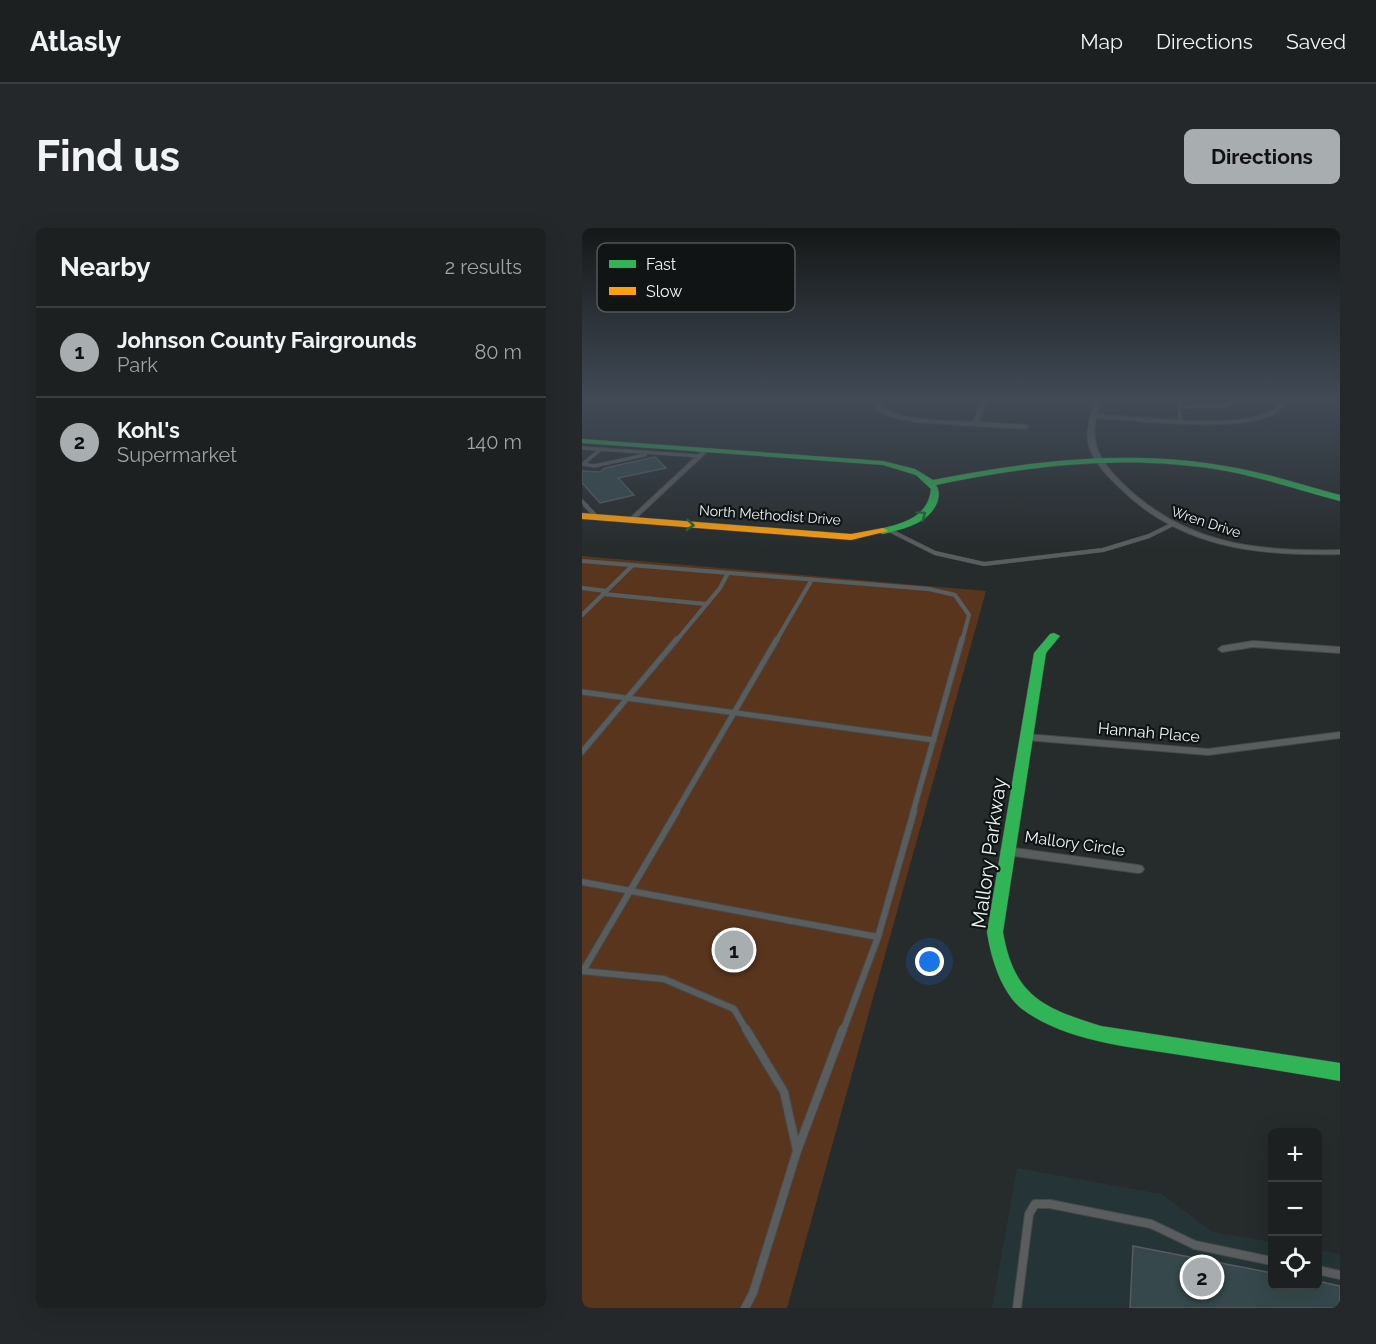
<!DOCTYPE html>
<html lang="en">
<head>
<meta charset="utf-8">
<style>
	:root { --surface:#1c2021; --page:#25282a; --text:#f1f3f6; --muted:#a0a3a5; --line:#3a3e3f; --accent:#a8aeaf }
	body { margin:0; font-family:Raleway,sans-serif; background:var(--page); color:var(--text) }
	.controls { position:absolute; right:18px; bottom:18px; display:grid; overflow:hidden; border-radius:9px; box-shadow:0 6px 24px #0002 }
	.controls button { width:54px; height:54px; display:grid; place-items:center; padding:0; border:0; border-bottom:2px solid var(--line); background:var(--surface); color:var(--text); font:30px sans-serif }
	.you { position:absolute; left:348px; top:734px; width:21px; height:21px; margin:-15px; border:4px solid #fff; border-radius:50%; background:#1a73e8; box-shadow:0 0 0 9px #1a73e833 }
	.badge { display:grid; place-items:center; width:39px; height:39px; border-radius:50%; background:var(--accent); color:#111; font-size:20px; font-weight:700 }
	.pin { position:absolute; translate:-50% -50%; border:3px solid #fff; box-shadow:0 2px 6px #0006 }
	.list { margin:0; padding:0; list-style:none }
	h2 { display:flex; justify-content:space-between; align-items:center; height:78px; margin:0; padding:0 24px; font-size:26px }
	h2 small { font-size:20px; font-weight:400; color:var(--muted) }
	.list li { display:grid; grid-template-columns:39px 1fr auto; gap:18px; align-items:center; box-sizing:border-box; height:90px; padding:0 24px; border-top:2px solid var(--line) }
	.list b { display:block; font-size:22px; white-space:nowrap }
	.list p { margin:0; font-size:20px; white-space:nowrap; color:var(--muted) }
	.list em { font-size:20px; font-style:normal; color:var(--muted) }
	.icon { flex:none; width:33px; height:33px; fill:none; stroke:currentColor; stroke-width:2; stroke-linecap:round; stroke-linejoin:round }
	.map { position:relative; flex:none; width:758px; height:1080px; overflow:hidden; border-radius:9px }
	header { display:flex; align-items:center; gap:36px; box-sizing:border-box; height:84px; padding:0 30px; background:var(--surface); border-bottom:2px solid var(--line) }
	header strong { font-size:28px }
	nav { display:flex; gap:33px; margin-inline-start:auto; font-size:21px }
	.intro { display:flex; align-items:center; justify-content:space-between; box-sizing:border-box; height:144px; padding:0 36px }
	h1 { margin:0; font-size:42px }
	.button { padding:15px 27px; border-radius:9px; background:var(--accent); color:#111; font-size:21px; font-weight:700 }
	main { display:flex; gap:36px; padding:0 36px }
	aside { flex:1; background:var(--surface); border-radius:9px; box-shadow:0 6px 24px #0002 }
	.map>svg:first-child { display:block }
	.built { fill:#253436 }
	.green { fill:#59351e }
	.building { fill:#36484b; stroke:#585b5c; stroke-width:1.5 }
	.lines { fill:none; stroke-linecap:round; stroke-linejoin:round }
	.lane-far4-casing { stroke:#444949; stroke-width:4 }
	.lane-far3-casing { stroke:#444949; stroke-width:4.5 }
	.lane-far2-casing { stroke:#444949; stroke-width:7 }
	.lane-far1-casing { stroke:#444949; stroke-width:8 }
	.lane-casing { stroke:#444949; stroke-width:10 }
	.street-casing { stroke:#444949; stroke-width:2 }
	.fast-casing { stroke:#444949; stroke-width:1 }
	.slow-casing { stroke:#444949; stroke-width:1 }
	.lane-far4 { stroke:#5a5d5d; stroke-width:3 }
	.lane-far3 { stroke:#5a5d5d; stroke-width:4 }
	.lane-far2 { stroke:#5a5d5d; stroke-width:5 }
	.lane-far1 { stroke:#5a5d5d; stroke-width:6 }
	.lane { stroke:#5a5d5d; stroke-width:8 }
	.street { fill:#5a5d5d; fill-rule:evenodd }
	.fast { fill:#30b455; fill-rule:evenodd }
	.slow { fill:#ff9f0a; fill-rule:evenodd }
	.oneway { stroke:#206435 }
	.labels { text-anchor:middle; stroke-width:4.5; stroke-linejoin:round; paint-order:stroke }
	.far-street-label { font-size:14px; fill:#eef4f5; stroke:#101415 }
	.street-label { font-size:16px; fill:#eef4f5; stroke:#101415 }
	.near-street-label { font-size:20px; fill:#eef4f5; stroke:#101415 }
	.key { fill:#101415; stroke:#535758; stroke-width:1.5 }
	.key-label { font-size:16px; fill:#eef4f5 }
</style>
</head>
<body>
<header>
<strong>Atlasly</strong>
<nav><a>Map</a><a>Directions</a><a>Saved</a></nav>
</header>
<div class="intro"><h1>Find us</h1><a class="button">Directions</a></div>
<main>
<aside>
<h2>Nearby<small>2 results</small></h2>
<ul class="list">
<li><span class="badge">1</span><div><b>Johnson County Fairgrounds</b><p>Park</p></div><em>80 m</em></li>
<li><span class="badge">2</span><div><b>Kohl's</b><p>Supermarket</p></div><em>140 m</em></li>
</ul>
</aside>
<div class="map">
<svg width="758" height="1080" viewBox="0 0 758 1080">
	<rect width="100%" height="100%" fill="#262b2c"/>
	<path class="built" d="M435,940L580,966L631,1004L690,1014V1058H736V1022L758,1026V1080H410Z"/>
	<path class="green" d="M0,328L404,363L205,1080H0Z"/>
	<g class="building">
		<path d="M73,229L84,240L36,250L52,267L18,275L0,255V243L18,244L23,240Z"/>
		<path d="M551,1018L690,1045V1058H735V1053L758,1058V1080H548Z"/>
	</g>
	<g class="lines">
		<g class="lane-far4-casing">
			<g id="lane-far4">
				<path d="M597,172L598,192"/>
				<path d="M598,179L643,178L655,172"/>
				<path d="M0,220L118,228"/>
				<path d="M19,221L1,236L12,238L63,227"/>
				<path d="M0,273L5,278"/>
			</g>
		</g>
		<g class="lane-far3-casing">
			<g id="lane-far3">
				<path d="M3,277L15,289"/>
				<path d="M307,302L353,325L402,336L521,322L567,308L589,297"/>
				<path d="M0,333L347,361L373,367L387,387L380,413"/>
				<path d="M0,360L24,363"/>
				<path d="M21,366L124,376"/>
				<path d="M0,387L50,338"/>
				<path d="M94,413L138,360L146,345"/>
				<path d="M194,413L229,353"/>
			</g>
		</g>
		<g class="lane-far2-casing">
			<g id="lane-far2">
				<path d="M0,464L352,512"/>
				<path d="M0,524L95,411"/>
				<path d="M94,584L195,411"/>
				<path d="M331,584L380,411"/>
			</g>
		</g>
		<g class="lane-far1-casing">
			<g id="lane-far1">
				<path d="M0,654L296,709"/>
				<path d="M0,743L82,751L152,781L165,803"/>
				<path d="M1,743L95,583"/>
				<path d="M261,803L296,709L332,583"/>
			</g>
		</g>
		<g class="lane-casing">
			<g id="lane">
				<path d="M215,923L261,801"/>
				<path d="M736,1042L758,1047"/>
				<path d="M163,1080L171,1065L215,923L202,864L164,801"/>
				<path d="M435,1080L447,986L453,976H468L569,996L613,1017L690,1033"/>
			</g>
		</g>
		<g class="street-casing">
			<g id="street">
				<path d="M292,172H297L300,180C327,194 360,192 391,194L400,172H405L396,194L444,197L447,199L444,201L333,194L309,189L295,182Z"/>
				<path d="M513,172H518L515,186C559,189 649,202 688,184C693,182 697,176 701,172H706C703,176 699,182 694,185C662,206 554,192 514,190C508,218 520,235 540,255C602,316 674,324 758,322V326C675,328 597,320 536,258C524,247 508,229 506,213C504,199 510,185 513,172Z"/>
				<path d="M122,221L127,222L51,293H47V291Z"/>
				<path d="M671,413L758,419V425L671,419L640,424L636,421L640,418Z"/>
				<path d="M758,504V510L626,527L444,512L439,509L444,506L626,521Z"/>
				<path d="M425,619L556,637L560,638L562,641L560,644L556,645L425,627L421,626L419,623L421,620Z"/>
			</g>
		</g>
		<g class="fast-casing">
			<g id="fast">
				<path d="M0,211L301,233L333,241L351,252C447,233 545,221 643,238C682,244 720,257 758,267V273C720,263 682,250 644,243C547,226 450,237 354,257C358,263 357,269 355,275C346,296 321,301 301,306L298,305V301C322,295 346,289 349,261L334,247L301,237L0,215Z"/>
				<path d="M472,405L478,408L464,425L421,704C432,768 461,780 519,798L758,835V853C707,844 656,836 605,828C551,819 486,815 440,781C419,764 409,730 405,704L452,425L468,406Z"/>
			</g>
		</g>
		<g class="slow-casing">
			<path id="slow" d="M0,285L269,306L301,300L306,303L269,312L0,291Z"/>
		</g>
		<use href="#lane-far4" class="lane-far4"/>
		<use href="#lane-far3" class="lane-far3"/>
		<use href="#lane-far2" class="lane-far2"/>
		<use href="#lane-far1" class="lane-far1"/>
		<use href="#lane" class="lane"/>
		<use href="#street" class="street"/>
		<use href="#fast" class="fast"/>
		<use href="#slow" class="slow"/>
	</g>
	<defs><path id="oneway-chevron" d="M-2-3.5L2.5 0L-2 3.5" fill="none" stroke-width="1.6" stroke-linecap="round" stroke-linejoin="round" transform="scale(1.5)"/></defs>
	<g class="oneway">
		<use href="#oneway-chevron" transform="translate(340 287) rotate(-35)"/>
		<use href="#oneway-chevron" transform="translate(108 297) rotate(5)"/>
	</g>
	<linearGradient id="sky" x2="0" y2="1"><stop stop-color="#151818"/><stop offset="0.53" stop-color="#414a56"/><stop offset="1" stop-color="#414a56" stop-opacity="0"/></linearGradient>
	<rect width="758" height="323" fill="url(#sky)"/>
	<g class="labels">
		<g class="far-street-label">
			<text transform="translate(188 287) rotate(4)" y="5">North Methodist Drive</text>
			<text transform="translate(624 294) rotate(18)" y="5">Wren Drive</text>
		</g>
		<g class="street-label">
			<text transform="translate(567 504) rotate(5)" y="6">Hannah Place</text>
			<text transform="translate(493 615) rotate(8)" y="6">Mallory Circle</text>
		</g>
		<g class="near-street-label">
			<text transform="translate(407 625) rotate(-82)" y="7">Mallory Parkway</text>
		</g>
	</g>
	<rect x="15" y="15" width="198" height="69" rx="9" class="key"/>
	<rect x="27" y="32" width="27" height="8" fill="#30b455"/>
	<rect x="27" y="59" width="27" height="8" fill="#ff9f0a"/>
	<g class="key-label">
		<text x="64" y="42">Fast</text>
		<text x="64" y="69">Slow</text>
	</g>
</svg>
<div class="controls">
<button>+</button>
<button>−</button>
<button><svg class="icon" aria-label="locate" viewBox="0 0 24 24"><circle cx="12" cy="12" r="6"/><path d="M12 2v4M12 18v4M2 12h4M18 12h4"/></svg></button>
</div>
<div class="you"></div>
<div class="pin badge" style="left:152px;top:722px">1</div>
<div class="pin badge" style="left:620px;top:1049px">2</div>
</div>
</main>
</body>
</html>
